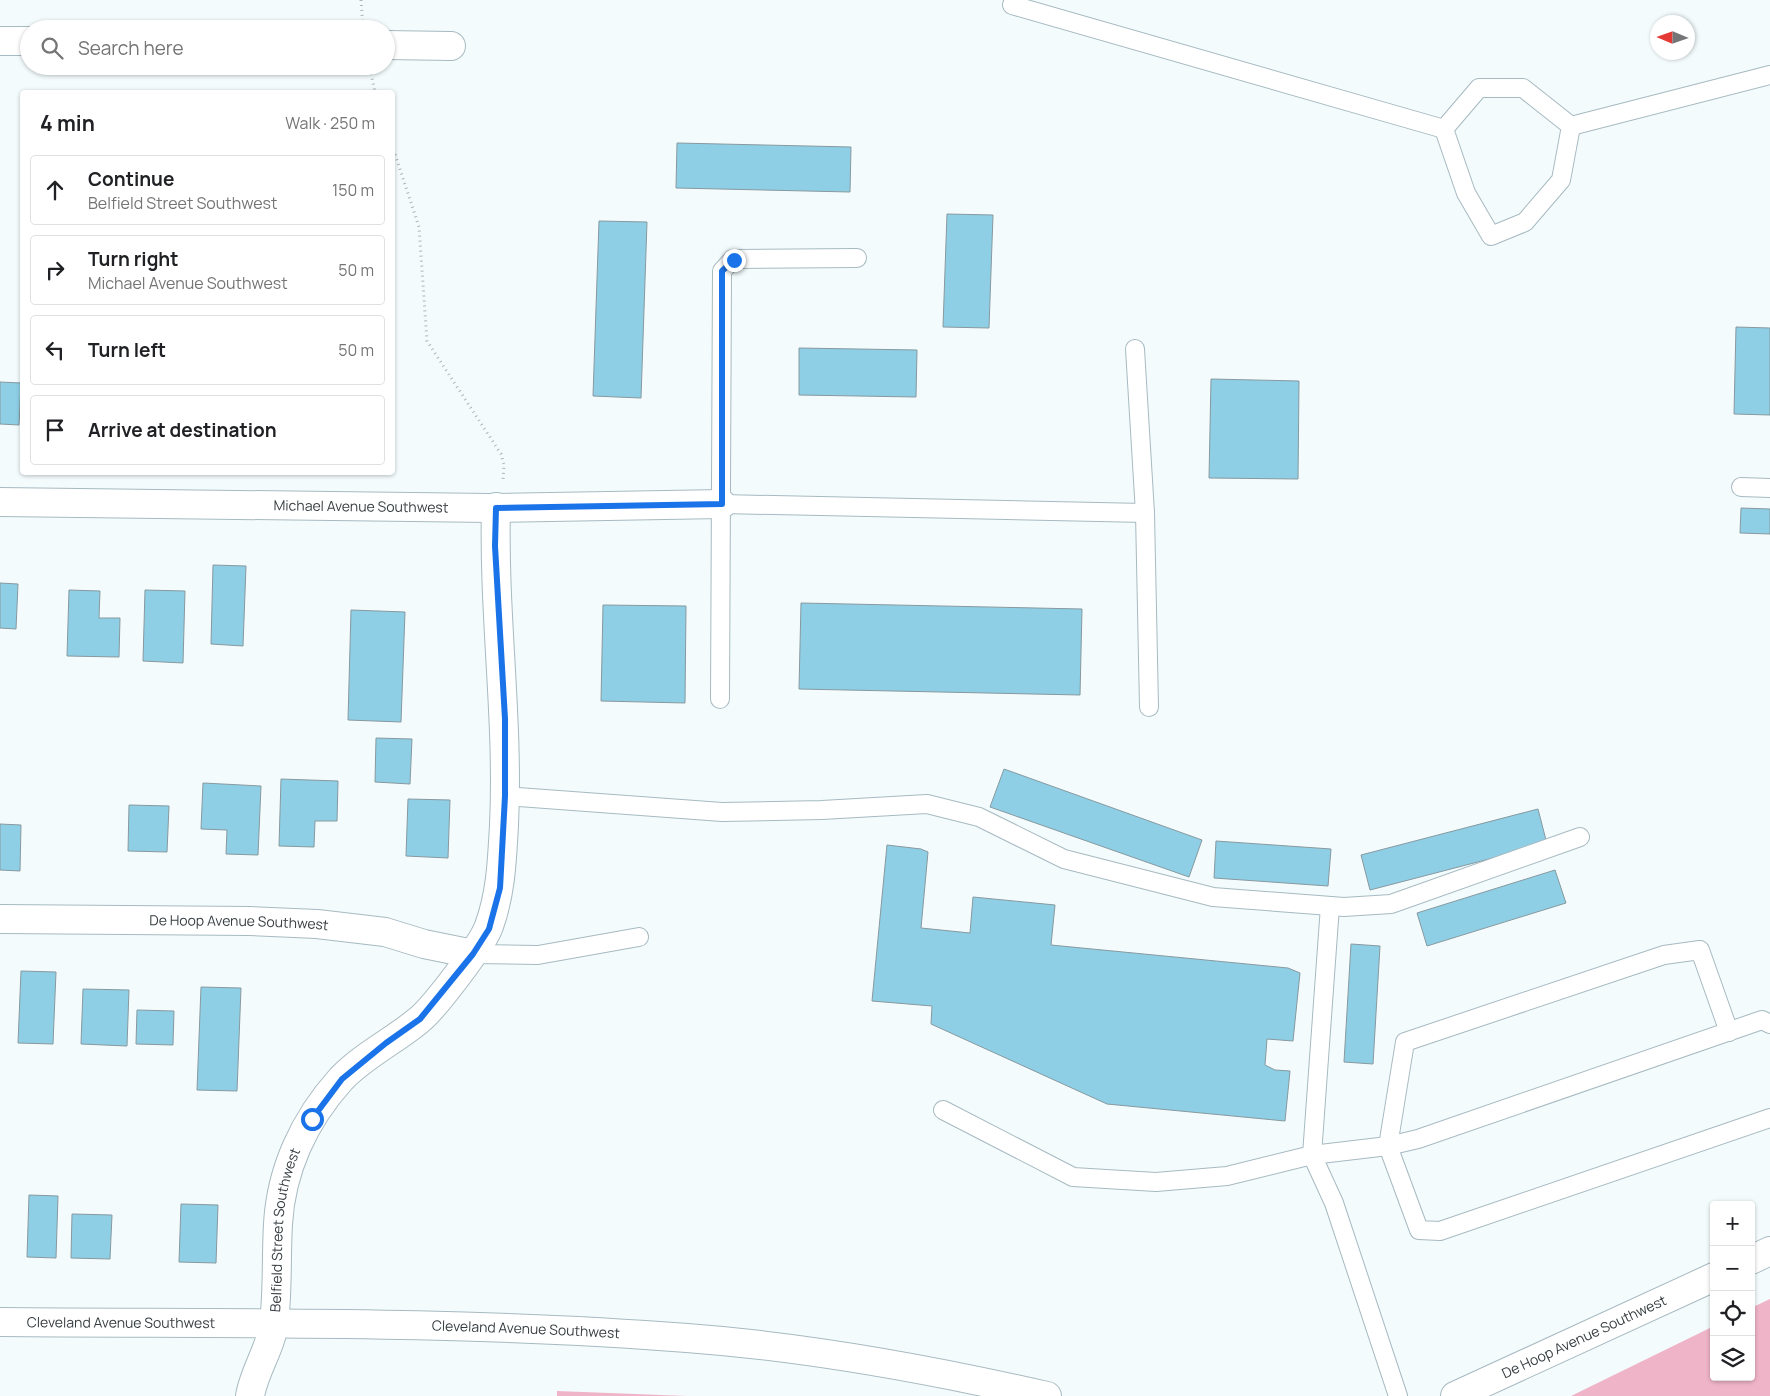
<!DOCTYPE html>
<html lang="en">
<head>
<meta charset="utf-8">
<style>
	:root { --surface:#fff; --page:#f2f2f2; --text:#202124; --muted:#757577; --line:#e0e0e0 }
	body { margin:0; font-family:Manrope,sans-serif; background:var(--page); color:var(--text) }
	.controls { position:absolute; right:15px; bottom:15px; display:grid; overflow:hidden; border-radius:5px; box-shadow:0 1px 4px #0004 }
	.controls button { width:45px; height:45px; display:grid; place-items:center; padding:0; border:0; border-bottom:1px solid var(--line); background:var(--surface); color:var(--text); font:25px sans-serif }
	.compass { position:absolute; left:1650px; top:15px; width:45px; height:45px; border-radius:50%; background:var(--surface); box-shadow:0 1px 4px #0004; rotate:272deg }
	.stop { position:absolute; width:15px; height:15px; margin:-11px; border:4px solid #1a73e8; border-radius:50%; background:#fff }
	.stop.end { background:#1a73e8; border-color:#fff; box-shadow:0 1px 5px #0008 }
	.list { margin:0; padding:0; list-style:none }
	h2 { display:flex; justify-content:space-between; align-items:center; height:65px; margin:0; padding:0 20px; font-size:21px }
	h2 small { font-size:16px; font-weight:400; color:var(--muted) }
	.list li { display:grid; grid-template-columns:32px 1fr auto; gap:15px; align-items:center; box-sizing:border-box; height:70px; margin:0 10px 10px; padding:0 10px; border:1px solid var(--line); border-radius:5px }
	.list b { display:block; font-size:19px; white-space:nowrap }
	.list p { margin:0; font-size:16px; white-space:nowrap; color:var(--muted) }
	.list em { font-size:16px; font-style:normal; color:var(--muted) }
	.icon { flex:none; width:28px; height:28px; fill:none; stroke:currentColor; stroke-width:2; stroke-linecap:round; stroke-linejoin:round }
	.map { position:relative; flex:none; width:1770px; height:1396px; overflow:hidden }
	.search { position:absolute; background:var(--surface); box-shadow:0 1px 4px #0004; left:20px; top:20px; width:375px; height:55px; display:flex; align-items:center; gap:12px; box-sizing:border-box; padding:0 18px; border-radius:28px; color:var(--muted); font-size:19px }
	.panel { position:absolute; background:var(--surface); box-shadow:0 1px 4px #0004; left:20px; top:90px; width:375px; height:385px; border-radius:5px }
	.map>svg:first-child { display:block }
	.green { fill:#efb4c7 }
	.building { fill:#8ecfe6; stroke:#87999f }
	.lines { fill:none; stroke-linecap:round; stroke-linejoin:round }
	.service-casing { stroke:#a7bac1; stroke-width:20 }
	.minor-casing { stroke:#a7bac1; stroke-width:30 }
	.tertiary-casing { stroke:#a7bac1; stroke-width:30 }
	.path { stroke:#aeb6b8; stroke-width:3; stroke-dasharray:1 4; stroke-linecap:butt }
	.service { stroke:#fff; stroke-width:18 }
	.minor { stroke:#fff; stroke-width:28 }
	.tertiary { stroke:#fff; stroke-width:28 }
	.route { stroke:#1a73e8; stroke-width:6 }
	.labels { text-anchor:middle; stroke-width:4.5; stroke-linejoin:round; paint-order:stroke }
	.street-label { font-size:14px; fill:#363d40; stroke:#fff }
</style>
</head>
<body>
<div class="map">
<svg width="1770" height="1396" viewBox="0 0 1770 1396">
	<rect width="100%" height="100%" fill="#f3fbfd"/>
	<g class="green">
		<path d="M1770,1299V1396H1571L1714,1326V1377H1751V1308Z"/>
		<path d="M557,1391L687,1396H557Z"/>
	</g>
	<g class="building">
		<path d="M677,143L851,147L850,192L676,188Z"/>
		<path d="M947,214L993,215L989,328L943,327Z"/>
		<path d="M599,221L647,222L641,398L593,396Z"/>
		<path d="M1736,327L1770,328V415L1734,414Z"/>
		<path d="M799,348L917,350L916,397L799,395Z"/>
		<path d="M1211,379L1299,381L1298,479L1209,478Z"/>
		<path d="M0,382L21,383L19,425L0,424Z"/>
		<path d="M1741,508L1770,509V534L1740,533Z"/>
		<path d="M213,565L246,566L243,646L211,644Z"/>
		<path d="M0,583L18,584L16,629L0,628Z"/>
		<path d="M69,590L100,591L99,618H120L119,657L67,656Z"/>
		<path d="M145,590L185,591L183,663L143,661Z"/>
		<path d="M801,603L1082,609L1080,695L799,689Z"/>
		<path d="M603,605L686,606L685,703L601,701Z"/>
		<path d="M351,610L405,612L401,722L348,720Z"/>
		<path d="M376,738L412,739L410,784L375,782Z"/>
		<path d="M1004,769L1202,840L1189,877L990,807Z"/>
		<path d="M281,779L338,781L337,821H315L314,847L279,846Z"/>
		<path d="M203,783L261,786L258,855L226,854L227,830L201,829Z"/>
		<path d="M408,799L450,800L448,858L406,856Z"/>
		<path d="M129,805L169,806L167,852L128,851Z"/>
		<path d="M1538,809L1547,844L1370,890L1361,855Z"/>
		<path d="M0,824L21,825L20,871L0,870Z"/>
		<path d="M1216,841L1331,849L1328,886L1214,878Z"/>
		<path d="M887,845L921,849L928,852L921,928L970,933L973,897L1055,905L1051,945L1288,968L1300,973L1293,1041L1267,1039L1265,1065L1275,1070L1290,1071L1285,1121L1107,1104L931,1024L932,1006L872,1001Z"/>
		<path d="M1555,870L1566,903L1427,946L1417,913Z"/>
		<path d="M1351,944L1380,946L1373,1064L1344,1062Z"/>
		<path d="M21,971L56,972L53,1044L18,1043Z"/>
		<path d="M201,987L241,988L237,1091L197,1090Z"/>
		<path d="M83,989L129,990L127,1046L81,1044Z"/>
		<path d="M137,1010L174,1011L173,1045L136,1044Z"/>
		<path d="M29,1195L58,1196L56,1258L27,1257Z"/>
		<path d="M181,1204L218,1205L216,1263L179,1262Z"/>
		<path d="M72,1214L112,1215L110,1259L71,1258Z"/>
	</g>
	<g class="lines">
		<g class="service-casing">
			<g id="service">
				<path d="M1012,5L1444,129"/>
				<path d="M1479,88H1523L1571,126L1561,180L1525,222L1491,236L1466,193L1444,129Z"/>
				<path d="M1571,126L1770,75"/>
				<path d="M1135,349L1145,513L1149,707"/>
				<path d="M1741,487L1770,488"/>
				<path d="M722,504L1145,513"/>
				<path d="M720,699L722,271L733,259L857,258"/>
				<path d="M505,796L722,812L822,810L927,804L979,817L1064,859L1213,897L1344,907L1391,904L1580,837"/>
				<path d="M1330,906L1312,1155L1334,1203L1398,1396"/>
				<path d="M473,954L538,955L639,937"/>
				<path d="M1729,1032L1700,950L1664,955L1405,1042L1388,1146L1419,1230L1440,1231L1770,1118"/>
				<path d="M943,1110L1073,1177L1156,1182L1227,1176L1312,1155L1388,1146L1418,1139L1762,1020L1770,1024"/>
			</g>
		</g>
		<g class="minor-casing">
			<g id="minor">
				<path d="M0,41H29"/>
				<path d="M386,45L451,46"/>
				<path id="s1" d="M0,502L490,508L722,504"/>
				<path id="s2" d="M0,919L250,921L317,924L385,932L424,944L473,954"/>
				<path id="s3" d="M250,1396C254,1371 272,1346 274,1322C278,1290 276,1257 278,1224C281,1170 304,1120 341,1079C364,1055 394,1041 419,1020C434,1008 483,944 489,926C501,893 502,860 504,825C509,719 493,614 496,507"/>
			</g>
		</g>
		<g class="tertiary-casing">
			<g id="tertiary">
				<path d="M1751,1260L1770,1251"/>
				<path id="s4" d="M0,1322C229,1324 459,1320 687,1338C808,1347 929,1369 1047,1396"/>
				<path id="s5" d="M1455,1396L1714,1277"/>
			</g>
		</g>
		<g class="path">
			<path d="M361,0L363,28"/>
			<path d="M370,69L375,92"/>
			<path d="M392,145L419,227L427,341L501,454L504,465L503,480"/>
		</g>
		<use href="#service" class="service"/>
		<use href="#minor" class="minor"/>
		<use href="#tertiary" class="tertiary"/>
	</g>
	<g class="lines">
		<path class="route" d="M312,1119L342,1079L386,1043L420,1019L473,954L489,929L500,888L505,796V719L495,546L496,508L722,504V271L734,260"/>
	</g>
	<g class="labels">
		<g class="street-label">
			<text dy="5" stroke="none"><textPath href="#s1" startOffset="361">Michael Avenue Southwest</textPath></text>
			<text dy="5" stroke="none"><textPath href="#s2" startOffset="239">De Hoop Avenue Southwest</textPath></text>
			<text dy="5" stroke="none"><textPath href="#s3" startOffset="171">Belfield Street Southwest</textPath></text>
			<text dy="5" stroke="none"><textPath href="#s4" startOffset="121">Cleveland Avenue Southwest</textPath></text>
			<text dy="5" stroke="none"><textPath href="#s4" startOffset="526">Cleveland Avenue Southwest</textPath></text>
			<text dy="5" stroke="none"><textPath href="#s5" startOffset="142">De Hoop Avenue Southwest</textPath></text>
		</g>
	</g>
</svg>
<div class="controls">
<button>+</button>
<button>−</button>
<button><svg class="icon" aria-label="locate" viewBox="0 0 24 24"><circle cx="12" cy="12" r="6"/><path d="M12 2v4M12 18v4M2 12h4M18 12h4"/></svg></button>
<button><svg class="icon" aria-label="layers" viewBox="0 0 24 24"><path d="M12 4l9 5-9 5-9-5zM3 14l9 5 9-5"/></svg></button>
</div>
<svg class="compass" viewBox="-18 -18 36 36"><path d="M0-13l5 13h-10z" fill="#e53935"/><path d="M0 13l5-13h-10z" fill="#757577"/></svg>
<div class="stop" style="left:312px;top:1119px"></div>
<div class="stop end" style="left:734px;top:260px"></div>
<div class="search"><svg class="icon" aria-label="search" viewBox="0 0 24 24"><circle cx="10" cy="10" r="6"/><path d="M15 15l6 6"/></svg>Search here</div>
<section class="panel">
<h2>4 min<small>Walk · 250 m</small></h2>
<ul class="list">
<li><svg class="icon" aria-label="ahead" viewBox="0 0 24 24"><path d="M12 20V5M6 11l6-6 6 6"/></svg><div><b>Continue</b><p>Belfield Street Southwest</p></div><em>150 m</em></li>
<li><svg class="icon" aria-label="right" viewBox="0 0 24 24"><path d="M7 20v-9h11M14 6l5 5-5 5"/></svg><div><b>Turn right</b><p>Michael Avenue Southwest</p></div><em>50 m</em></li>
<li><svg class="icon" aria-label="left" viewBox="0 0 24 24"><path d="M17 20v-9H6M10 6l-5 5 5 5"/></svg><div><b>Turn left</b></div><em>50 m</em></li>
<li><svg class="icon" aria-label="arrive" viewBox="0 0 24 24"><path d="M6 21V4h12l-3 4 3 4H6"/></svg><div><b>Arrive at destination</b></div></li>
</ul>
</section>
</div>
</body>
</html>
